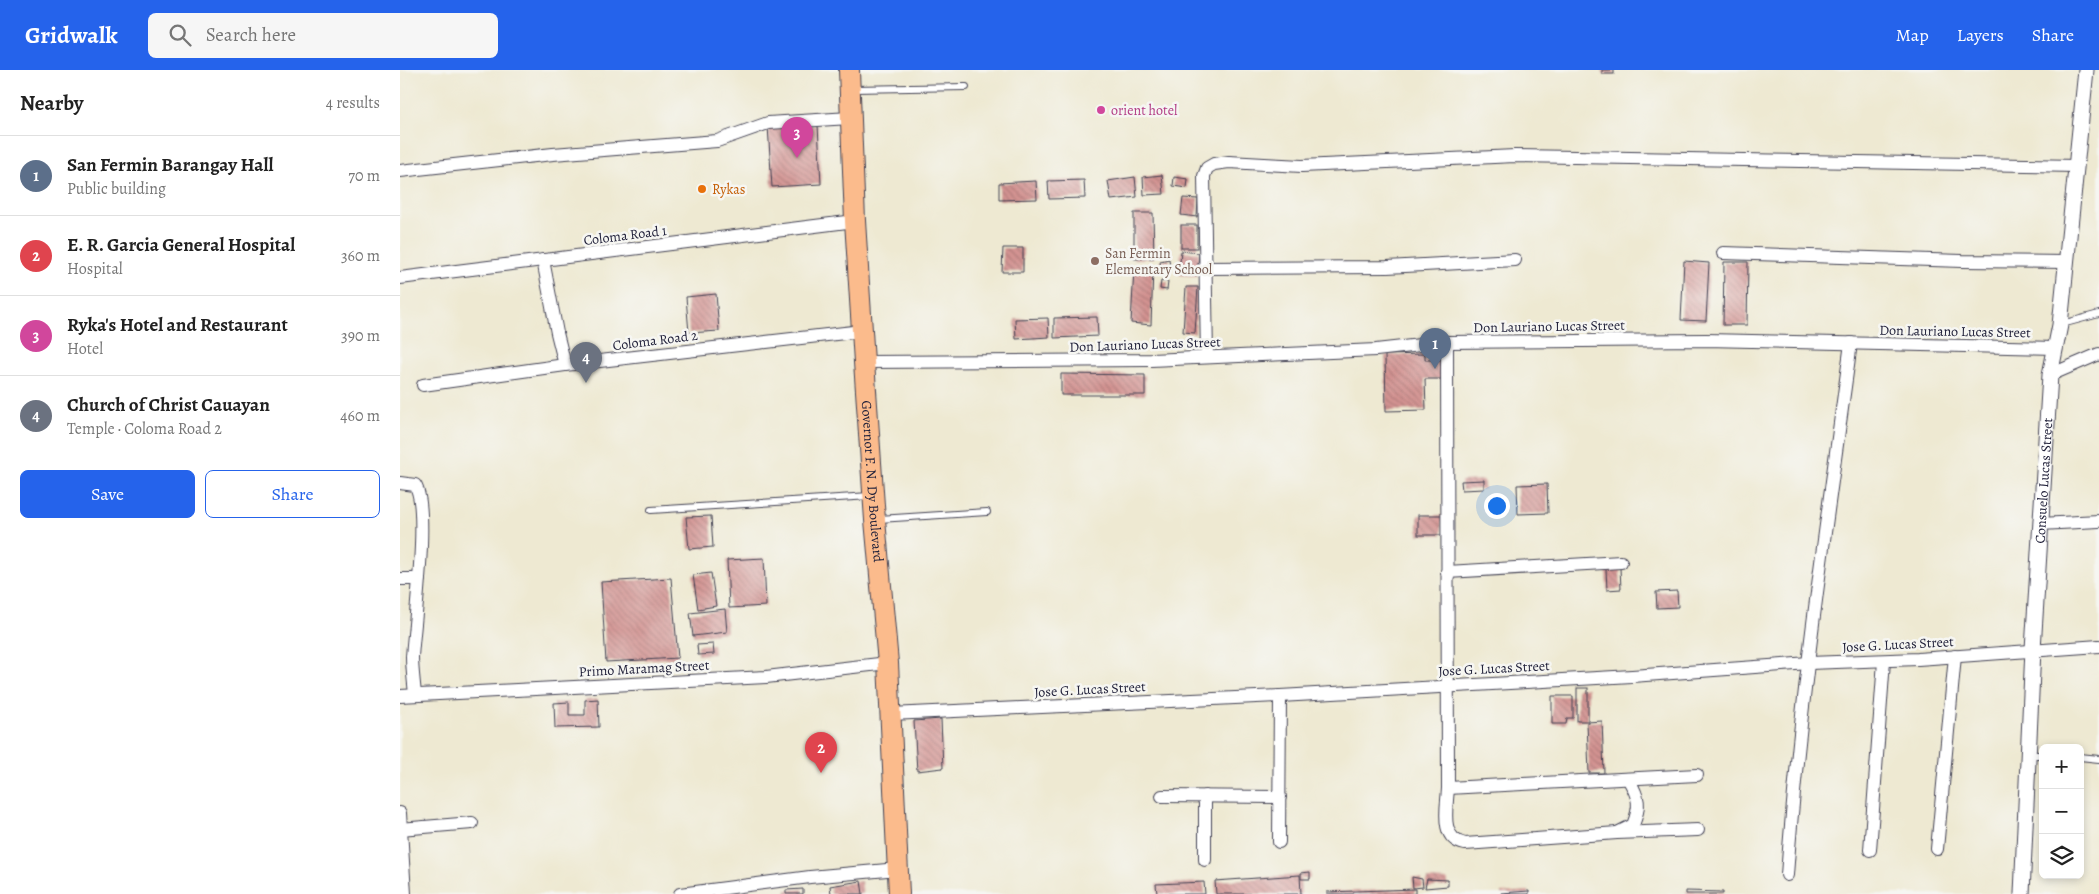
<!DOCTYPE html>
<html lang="en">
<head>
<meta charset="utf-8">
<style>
	:root { --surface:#fff; --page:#f6f6f6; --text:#222; --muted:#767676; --line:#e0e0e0; --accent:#2563eb }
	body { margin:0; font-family:Alegreya,serif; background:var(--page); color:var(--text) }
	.controls { position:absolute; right:15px; bottom:15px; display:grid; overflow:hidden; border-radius:8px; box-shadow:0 2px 8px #0003 }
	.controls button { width:45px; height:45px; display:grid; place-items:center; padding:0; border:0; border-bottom:1px solid var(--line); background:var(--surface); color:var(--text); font:25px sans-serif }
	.you { position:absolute; left:1096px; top:435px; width:18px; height:18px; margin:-12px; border:4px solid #fff; border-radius:50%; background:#1a73e8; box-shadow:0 0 0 8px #1a73e833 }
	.badge { display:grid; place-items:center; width:32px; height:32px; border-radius:50%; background:var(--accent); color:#fff; font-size:16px; font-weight:700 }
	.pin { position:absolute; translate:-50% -41px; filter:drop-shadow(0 1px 2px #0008) }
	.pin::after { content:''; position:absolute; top:26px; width:18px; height:15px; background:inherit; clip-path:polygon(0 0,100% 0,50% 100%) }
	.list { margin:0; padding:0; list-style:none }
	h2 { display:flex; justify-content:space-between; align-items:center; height:65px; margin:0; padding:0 20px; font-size:21px }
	h2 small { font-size:16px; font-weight:400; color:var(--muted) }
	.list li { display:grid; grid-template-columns:32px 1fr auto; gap:15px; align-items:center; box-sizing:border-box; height:80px; padding:0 20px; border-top:1px solid var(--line) }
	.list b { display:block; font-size:19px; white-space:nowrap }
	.list p { margin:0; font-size:16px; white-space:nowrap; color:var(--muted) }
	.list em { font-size:16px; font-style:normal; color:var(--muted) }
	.actions { display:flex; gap:10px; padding:15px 20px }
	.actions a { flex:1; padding:11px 0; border:1px solid var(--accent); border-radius:8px; text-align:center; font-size:18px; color:var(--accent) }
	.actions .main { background:var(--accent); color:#fff }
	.icon { flex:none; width:28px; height:28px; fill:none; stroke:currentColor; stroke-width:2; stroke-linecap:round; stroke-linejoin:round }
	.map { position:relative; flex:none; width:1699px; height:824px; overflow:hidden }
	header { display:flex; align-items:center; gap:30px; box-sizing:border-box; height:70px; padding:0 25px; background:var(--accent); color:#fff }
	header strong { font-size:24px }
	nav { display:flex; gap:28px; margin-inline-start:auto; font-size:18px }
	.search { width:350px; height:45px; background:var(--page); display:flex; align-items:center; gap:12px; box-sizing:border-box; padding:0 18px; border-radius:8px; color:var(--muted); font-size:19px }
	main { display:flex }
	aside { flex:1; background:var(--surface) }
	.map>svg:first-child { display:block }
	.building { fill:url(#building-back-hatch) }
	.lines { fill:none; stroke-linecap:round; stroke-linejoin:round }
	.service-casing { stroke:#414052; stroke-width:8 }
	.minor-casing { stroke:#414052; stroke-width:14 }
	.tertiary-casing { stroke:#414052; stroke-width:17 }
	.trunk-casing { stroke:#414052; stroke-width:22 }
	.service { stroke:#fff; stroke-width:6 }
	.minor { stroke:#fff; stroke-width:12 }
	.tertiary { stroke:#fff; stroke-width:15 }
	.trunk { stroke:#fbbb8c; stroke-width:20 }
	.hotel-dot { fill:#d1479c; stroke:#f6f6f2; stroke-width:2 }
	.food-dot { fill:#e8710a; stroke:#f6f6f2; stroke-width:2 }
	.education-dot { fill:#8d6e63; stroke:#f6f6f2; stroke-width:2 }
	.labels { text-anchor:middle; stroke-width:5; stroke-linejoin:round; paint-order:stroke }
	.hotel-label { font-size:14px; fill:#b23c85; stroke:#f6f6f2; text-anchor:start }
	.food-label { font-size:14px; fill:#c56008; stroke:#f6f6f2; text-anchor:start }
	.street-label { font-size:14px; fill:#22223b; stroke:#f6f6f2 }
	.education-label { font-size:14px; fill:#785e54; stroke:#f6f6f2; text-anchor:start }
</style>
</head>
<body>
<header>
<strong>Gridwalk</strong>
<div class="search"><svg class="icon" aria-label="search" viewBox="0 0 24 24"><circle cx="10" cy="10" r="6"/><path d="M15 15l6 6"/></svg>Search here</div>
<nav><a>Map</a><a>Layers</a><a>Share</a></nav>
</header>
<main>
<aside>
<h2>Nearby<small>4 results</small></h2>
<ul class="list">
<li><span class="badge" style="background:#5c6f8a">1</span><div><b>San Fermin Barangay Hall</b><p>Public building</p></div><em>70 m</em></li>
<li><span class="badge" style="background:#e0444e">2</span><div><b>E. R. Garcia General Hospital</b><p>Hospital</p></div><em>360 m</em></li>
<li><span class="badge" style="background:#d1479c">3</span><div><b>Ryka's Hotel and Restaurant</b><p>Hotel</p></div><em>390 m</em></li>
<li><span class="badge" style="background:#6b7280">4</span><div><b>Church of Christ Cauayan</b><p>Temple · Coloma Road 2</p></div><em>460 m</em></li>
</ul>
<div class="actions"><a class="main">Save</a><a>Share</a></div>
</aside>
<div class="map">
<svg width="1699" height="824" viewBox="0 0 1699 824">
	<defs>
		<pattern id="building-back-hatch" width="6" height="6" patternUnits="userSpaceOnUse" patternTransform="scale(1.25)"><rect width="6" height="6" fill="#d39391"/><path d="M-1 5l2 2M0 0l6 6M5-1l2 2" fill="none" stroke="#ab7878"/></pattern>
	</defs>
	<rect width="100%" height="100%" fill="#f6f6f2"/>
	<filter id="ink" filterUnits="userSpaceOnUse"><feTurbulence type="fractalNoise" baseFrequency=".02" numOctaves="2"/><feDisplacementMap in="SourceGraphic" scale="10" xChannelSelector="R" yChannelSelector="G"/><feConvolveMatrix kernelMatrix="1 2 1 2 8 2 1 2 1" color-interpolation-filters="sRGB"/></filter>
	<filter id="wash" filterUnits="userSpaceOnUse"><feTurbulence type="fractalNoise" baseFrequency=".0096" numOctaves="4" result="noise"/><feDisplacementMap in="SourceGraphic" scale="20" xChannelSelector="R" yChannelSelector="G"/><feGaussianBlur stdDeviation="1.12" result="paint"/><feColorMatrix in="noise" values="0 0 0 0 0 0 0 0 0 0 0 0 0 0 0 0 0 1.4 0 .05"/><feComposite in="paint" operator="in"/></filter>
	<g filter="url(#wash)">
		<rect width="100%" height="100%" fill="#eee9d2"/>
		<g id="blocks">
			<g class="building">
				<rect x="1202" y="0" width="12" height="4"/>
				<path d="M418,55L421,114L372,117L368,56Z"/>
				<path d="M762,105L764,124L744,125L743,107Z"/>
				<path d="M735,107L737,127L711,130L708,111Z"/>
				<path d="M774,107L788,109L787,118L773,116Z"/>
				<path d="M684,110L685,128L649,129L648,111Z"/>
				<path d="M636,111L637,129L599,130V113Z"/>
				<path d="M783,128L798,129L797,147L781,145Z"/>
				<path d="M734,143H753L754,188L734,189Z"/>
				<rect x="781" y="155" width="16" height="23"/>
				<path d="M603,178H623V202H602Z"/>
				<path d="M781,181L799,183L797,206L779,205Z"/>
				<path d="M769,189L770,198L761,199L760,191Z"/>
				<path d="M1284,191L1309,193L1306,251L1281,250Z"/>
				<path d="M1324,192H1348L1347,255H1323Z"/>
				<path d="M734,199H753L751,255L731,253Z"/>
				<path d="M761,211L768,212L767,220L760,219Z"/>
				<path d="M786,217H798L795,263L783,262Z"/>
				<path d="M316,224L319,261L289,263L286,227Z"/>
				<path d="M697,247L698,266L654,268V248Z"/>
				<path d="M648,248L649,267L616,269L615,249Z"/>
				<path d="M1025,284V290H1044V309H1025L1026,340L986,341L985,285Z"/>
				<path d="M661,304L745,305V325H661Z"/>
				<path d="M1084,410V419L1062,420L1061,411Z"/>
				<path d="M1147,414L1148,443L1118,444L1117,415Z"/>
				<rect x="1018" y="445" width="24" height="20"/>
				<path d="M311,446L313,477L289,479L286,447Z"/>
				<path d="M364,488L366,536L329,538L327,490Z"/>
				<path d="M1220,498L1221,519L1207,520L1206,499Z"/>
				<path d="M311,503L316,536L298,539L293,505Z"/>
				<path d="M271,508L278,588L206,592L201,512Z"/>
				<path d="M1277,521L1278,537L1257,538L1256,522Z"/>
				<path d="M325,539L327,562L293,566L290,543Z"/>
				<path d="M313,574L314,584L298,585L297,575Z"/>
				<rect x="1177" y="618" width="11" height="33"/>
				<path d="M1152,626H1173V648H1167L1166,654H1152Z"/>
				<path d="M198,629L199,657L155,658L154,633L169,632V645H185V630Z"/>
				<path d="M541,649L543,698L517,701L514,651Z"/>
				<path d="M1202,651L1204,703H1189L1187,652Z"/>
				<path d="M910,802V809H901V803Z"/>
				<path d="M900,805L901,824H816L815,811Z"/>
				<path d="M1012,807L1022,809L1023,817L1013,818Z"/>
				<path d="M1027,809L1048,810V816L1025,818Z"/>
				<path d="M461,811L463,824H431L430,816Z"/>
				<path d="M804,812L805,824H757L756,814Z"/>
				<path d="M403,819V824H386V820Z"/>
				<path d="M1015,819V824H927V822Z"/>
				<path d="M1129,821V824H1101V823Z"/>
				<path d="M1286,821L1323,822V824H1286Z"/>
			</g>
		</g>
	</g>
	<g filter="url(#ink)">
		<use href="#blocks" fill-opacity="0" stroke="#414052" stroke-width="1"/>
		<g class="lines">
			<g class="service-casing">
				<g id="service">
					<path d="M453,19L566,17"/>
					<path d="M1662,254L1699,244"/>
					<path d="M251,440L470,426"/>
					<path d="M479,449L587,442"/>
					<path d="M1629,685H1643"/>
					<path d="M1680,687L1699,689"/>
				</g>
			</g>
			<g class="minor-casing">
				<g id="minor">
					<path d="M0,101L153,84L317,71L368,53L450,48"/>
					<path d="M1323,183L1562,191L1666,192"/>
					<path d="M143,190L157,263L165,295"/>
					<path d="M806,198L987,197L1115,190"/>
					<path d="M0,208L455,151"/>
					<path d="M1047,272L1048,718C1047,738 1039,769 1065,774L1217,763L1298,760"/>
					<path d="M807,287L804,106L807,98L814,94L829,92L902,96L1115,86L1676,96"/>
					<path d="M464,292L751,290L976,280L1047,272L1306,270L1655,278"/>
					<path d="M1650,305L1699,284"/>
					<path d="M23,315L165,295L462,261"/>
					<path d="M0,413L15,415C30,437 14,555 12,587C12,599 14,612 15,625"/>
					<path d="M1640,454L1699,451"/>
					<path d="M1047,502L1221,492"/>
					<path d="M0,509H19"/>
					<path d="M0,626L366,607L488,593"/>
					<path d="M491,644L880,626L1232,606L1409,593L1518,589L1699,576"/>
					<path d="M1048,718L1297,705"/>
					<path d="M762,726L880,727"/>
					<path d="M0,743L5,824"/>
					<path d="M0,759L72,753"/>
					<path d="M1219,762L1233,755C1241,735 1239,728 1229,710"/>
					<path d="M879,772L880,626"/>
					<path d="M1537,779L1555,586"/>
					<path d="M1470,780L1484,591"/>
					<path d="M805,790V726"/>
					<path d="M1387,805C1400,627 1427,450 1451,273"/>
					<path d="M280,824L410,807L498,799"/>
				</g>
			</g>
			<g class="tertiary-casing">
				<g id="tertiary">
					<path id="s1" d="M1622,824L1633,579L1650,305L1660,255L1686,0"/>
				</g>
			</g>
			<g class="trunk-casing">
				<g id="trunk">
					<path id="s2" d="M449,0L455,151L464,292L475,450L488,593L499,824"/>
				</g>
			</g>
			<use href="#service" class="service"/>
			<use href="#minor" class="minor"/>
			<use href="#tertiary" class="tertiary"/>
			<use href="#trunk" class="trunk"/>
		</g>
	</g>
	<circle class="hotel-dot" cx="701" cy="40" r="5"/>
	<circle class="food-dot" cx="302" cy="119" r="5"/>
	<circle class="education-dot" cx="695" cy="191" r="5"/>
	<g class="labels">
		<g class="hotel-label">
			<text x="711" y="45">orient hotel</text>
		</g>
		<g class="food-label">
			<text x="312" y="124">Rykas</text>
		</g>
		<g class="street-label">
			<text transform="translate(225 165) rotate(-7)" y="5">Coloma Road 1</text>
			<text transform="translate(1149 256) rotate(-1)" y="5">Don Lauriano Lucas Street</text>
			<text transform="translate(1555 261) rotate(1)" y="5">Don Lauriano Lucas Street</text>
			<text transform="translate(255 270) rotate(-7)" y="5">Coloma Road 2</text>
			<text transform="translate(745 274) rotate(-2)" y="5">Don Lauriano Lucas Street</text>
			<text dy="5" stroke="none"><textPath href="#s1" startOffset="414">Consuelo Lucas Street</textPath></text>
			<text dy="5" stroke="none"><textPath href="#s2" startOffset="412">Governor F. N. Dy Boulevard</textPath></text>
			<text transform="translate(1498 574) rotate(-3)" y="5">Jose G. Lucas Street</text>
			<text transform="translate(244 598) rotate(-3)" y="5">Primo Maramag Street</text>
			<text transform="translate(1094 598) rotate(-3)" y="5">Jose G. Lucas Street</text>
			<text transform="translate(690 619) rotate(-3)" y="5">Jose G. Lucas Street</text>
		</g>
		<g class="education-label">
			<text x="705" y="188">San Fermin<tspan x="705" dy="16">Elementary School</tspan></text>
		</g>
	</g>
</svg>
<div class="controls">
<button>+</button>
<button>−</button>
<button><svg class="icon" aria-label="layers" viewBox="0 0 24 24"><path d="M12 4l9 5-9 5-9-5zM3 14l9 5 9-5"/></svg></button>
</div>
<div class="you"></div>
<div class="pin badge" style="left:1035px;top:299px;background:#5c6f8a">1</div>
<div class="pin badge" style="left:421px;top:703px;background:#e0444e">2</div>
<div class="pin badge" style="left:397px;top:88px;background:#d1479c">3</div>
<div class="pin badge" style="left:186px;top:313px;background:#6b7280">4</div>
</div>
</main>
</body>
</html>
